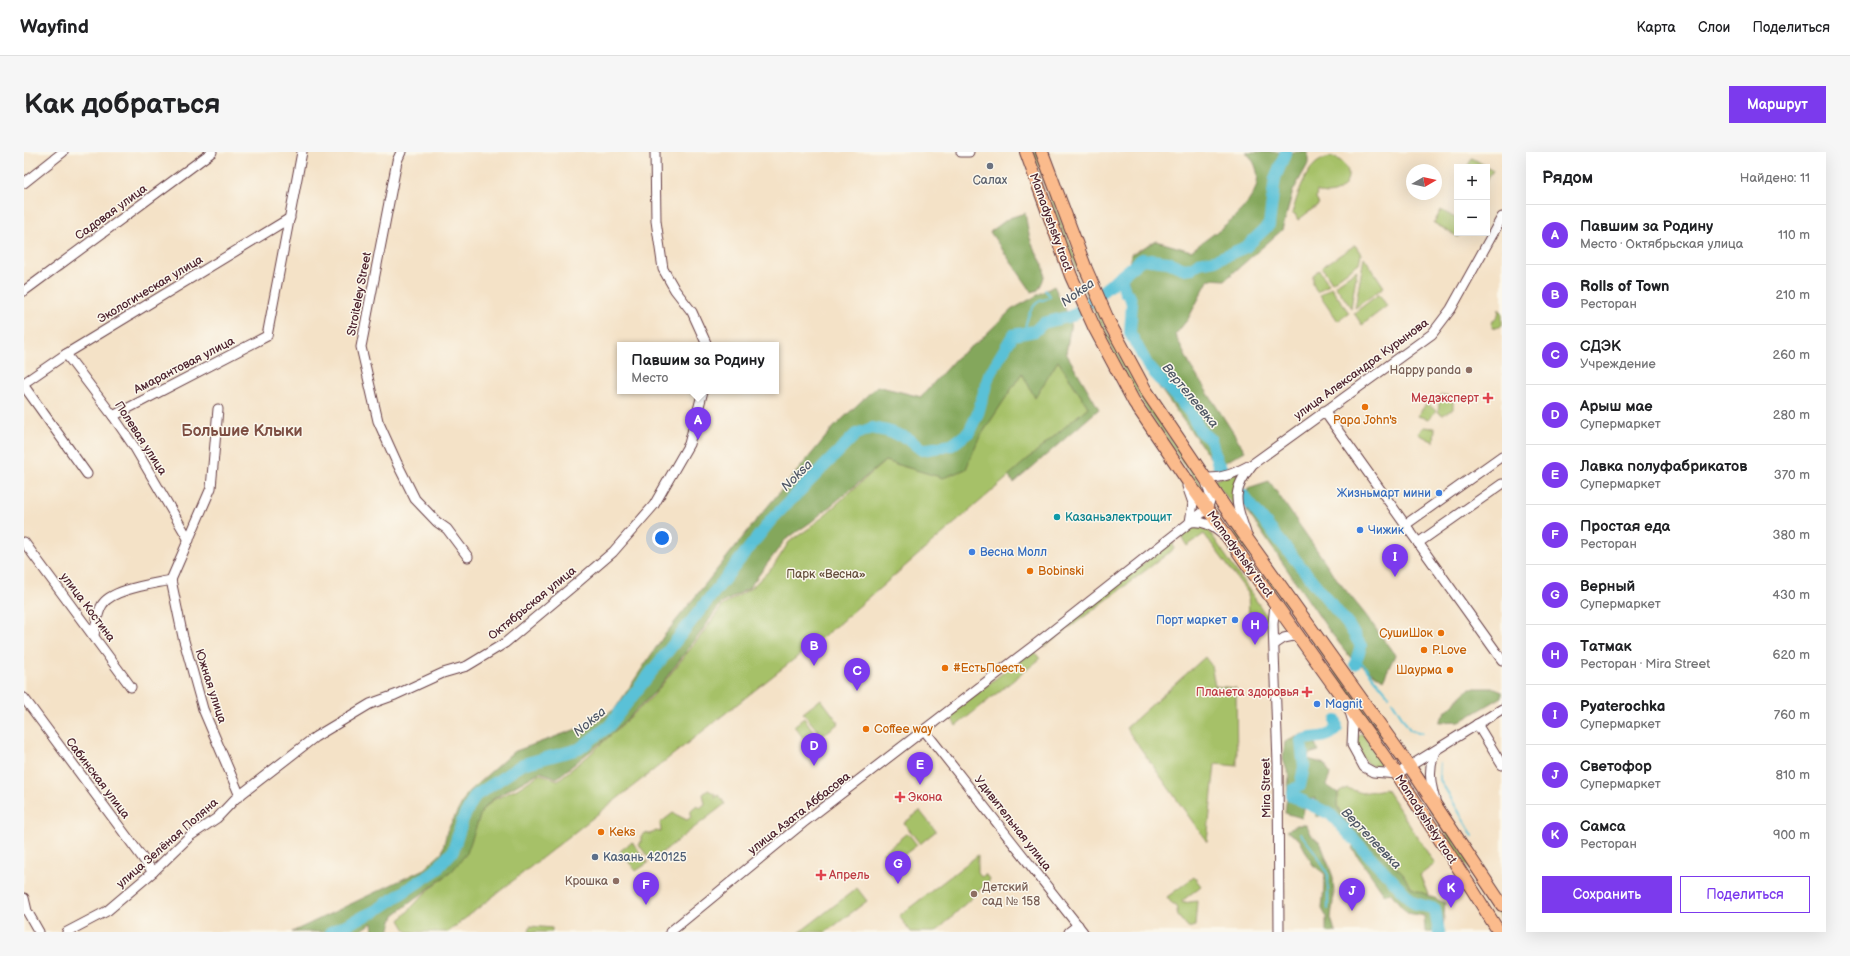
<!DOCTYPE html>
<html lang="ru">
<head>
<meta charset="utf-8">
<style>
	:root { --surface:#fff; --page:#f6f6f6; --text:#202124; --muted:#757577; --line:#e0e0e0; --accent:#7c3aed }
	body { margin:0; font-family:"Balsamiq Sans",sans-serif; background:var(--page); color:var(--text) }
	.controls { position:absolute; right:12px; top:12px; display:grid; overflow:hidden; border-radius:0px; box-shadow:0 4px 16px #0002 }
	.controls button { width:36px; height:36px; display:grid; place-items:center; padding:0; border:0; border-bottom:1px solid var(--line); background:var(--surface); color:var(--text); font:20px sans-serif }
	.compass { position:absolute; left:1382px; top:12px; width:36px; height:36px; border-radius:50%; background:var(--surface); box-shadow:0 4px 16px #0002; rotate:81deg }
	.you { position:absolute; left:638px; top:386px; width:14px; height:14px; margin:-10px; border:3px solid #fff; border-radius:50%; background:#1a73e8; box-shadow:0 0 0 6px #1a73e833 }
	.badge { display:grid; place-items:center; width:26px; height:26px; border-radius:50%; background:var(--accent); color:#fff; font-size:13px; font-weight:700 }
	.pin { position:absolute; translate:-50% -33px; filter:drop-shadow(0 1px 2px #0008) }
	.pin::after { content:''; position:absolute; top:21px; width:14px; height:12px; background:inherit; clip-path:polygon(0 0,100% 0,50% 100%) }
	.popup { position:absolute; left:593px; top:190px; width:162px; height:52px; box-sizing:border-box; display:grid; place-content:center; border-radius:0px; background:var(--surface); filter:drop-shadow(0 1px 3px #0005); font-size:13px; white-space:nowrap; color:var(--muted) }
	.popup b { font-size:15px; color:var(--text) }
	.popup::after { content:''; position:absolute; left:50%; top:100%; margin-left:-8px; border:8px solid transparent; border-top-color:var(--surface) }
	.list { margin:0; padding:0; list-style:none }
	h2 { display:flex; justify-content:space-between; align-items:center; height:52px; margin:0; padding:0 16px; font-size:17px }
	h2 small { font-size:13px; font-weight:400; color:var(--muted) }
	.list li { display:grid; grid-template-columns:26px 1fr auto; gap:12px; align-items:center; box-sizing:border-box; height:60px; padding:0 16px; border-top:1px solid var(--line) }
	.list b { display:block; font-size:15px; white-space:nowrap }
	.list p { margin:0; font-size:13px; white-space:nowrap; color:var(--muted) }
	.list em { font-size:13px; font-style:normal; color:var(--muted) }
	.actions { display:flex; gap:8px; padding:12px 16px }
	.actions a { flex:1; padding:9px 0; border:1px solid var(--accent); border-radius:0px; text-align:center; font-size:14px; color:var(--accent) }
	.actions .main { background:var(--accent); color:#fff }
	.map { position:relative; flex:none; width:1478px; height:780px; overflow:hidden; border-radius:0px }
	header { display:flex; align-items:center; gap:24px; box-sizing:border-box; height:56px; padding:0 20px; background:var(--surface); border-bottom:1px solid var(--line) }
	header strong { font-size:19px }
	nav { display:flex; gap:22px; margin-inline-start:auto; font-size:14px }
	.intro { display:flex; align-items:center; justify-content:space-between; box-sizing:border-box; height:96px; padding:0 24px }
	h1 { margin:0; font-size:28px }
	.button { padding:10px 18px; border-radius:0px; background:var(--accent); color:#fff; font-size:14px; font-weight:700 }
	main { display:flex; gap:24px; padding:0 24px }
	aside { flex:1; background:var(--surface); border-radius:0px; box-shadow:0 4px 16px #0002 }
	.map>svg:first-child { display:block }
	.green { fill:#a6c168; stroke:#78704a }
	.forest { fill:#84a75c; stroke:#676344 }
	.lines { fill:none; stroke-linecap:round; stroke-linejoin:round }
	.stream { stroke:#5ac1d7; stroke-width:2 }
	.river { stroke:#5ac1d7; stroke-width:12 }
	.minor-casing { stroke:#643c42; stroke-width:11 }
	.major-casing { stroke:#643c42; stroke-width:14 }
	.minor { stroke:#fff; stroke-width:9 }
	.major { stroke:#fbbb8c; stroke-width:12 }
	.worship-dot { fill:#6b7280; stroke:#fbf7ec; stroke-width:1.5 }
	.education-dot { fill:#8d6e63; stroke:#fbf7ec; stroke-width:1.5 }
	.health-dot { fill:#e0444e; stroke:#fbf7ec; stroke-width:1.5 }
	.food-dot { fill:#e8710a; stroke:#fbf7ec; stroke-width:1.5 }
	.shop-dot { fill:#3f7fe0; stroke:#fbf7ec; stroke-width:1.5 }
	.culture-dot { fill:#0f9aa8; stroke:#fbf7ec; stroke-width:1.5 }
	.service-dot { fill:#5c6f8a; stroke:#fbf7ec; stroke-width:1.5 }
	.labels { text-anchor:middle; stroke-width:3; stroke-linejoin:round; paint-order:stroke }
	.worship-label { font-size:12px; fill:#5b616d; stroke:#fbf7ec }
	.street-label { font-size:12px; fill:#4a1f2b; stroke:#fbf7ec }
	.education-label { font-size:12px; fill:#785e54; stroke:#fbf7ec; text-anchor:end }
	.health-label { font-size:12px; fill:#be3a42; stroke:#fbf7ec; text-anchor:end }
	.food-label { font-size:12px; fill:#c56008; stroke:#fbf7ec; text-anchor:start }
	.shop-label { font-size:12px; fill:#366cbe; stroke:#fbf7ec; text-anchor:start }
	.culture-label { font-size:12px; fill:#0d838f; stroke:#fbf7ec; text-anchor:start }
	.park-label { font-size:12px; fill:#66503d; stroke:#fbf7ec }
	.service-label { font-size:12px; fill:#4e5e75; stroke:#fbf7ec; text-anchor:start }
	.water-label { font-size:13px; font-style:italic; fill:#505867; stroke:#fbf7ec }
	.district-label { font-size:16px; font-weight:bold; fill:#7e4f43; stroke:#fbf7ec }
</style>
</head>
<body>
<header>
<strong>Wayfind</strong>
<nav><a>Карта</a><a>Слои</a><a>Поделиться</a></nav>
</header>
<div class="intro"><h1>Как добраться</h1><a class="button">Маршрут</a></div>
<main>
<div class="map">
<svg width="1478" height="780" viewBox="0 0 1478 780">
	<rect width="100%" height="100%" fill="#fbf7ec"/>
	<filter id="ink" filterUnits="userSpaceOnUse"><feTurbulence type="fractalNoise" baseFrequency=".025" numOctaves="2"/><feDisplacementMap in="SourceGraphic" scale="8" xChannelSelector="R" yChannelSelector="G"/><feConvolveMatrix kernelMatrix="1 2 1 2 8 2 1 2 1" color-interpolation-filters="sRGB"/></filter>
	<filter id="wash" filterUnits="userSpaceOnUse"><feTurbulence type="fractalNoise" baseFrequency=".012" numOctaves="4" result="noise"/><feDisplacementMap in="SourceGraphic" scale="16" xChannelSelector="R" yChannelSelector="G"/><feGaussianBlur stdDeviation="0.9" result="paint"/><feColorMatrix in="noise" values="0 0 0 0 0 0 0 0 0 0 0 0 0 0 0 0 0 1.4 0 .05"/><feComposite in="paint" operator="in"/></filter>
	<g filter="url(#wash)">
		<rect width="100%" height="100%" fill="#f4e2c7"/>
		<g class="green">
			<path d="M1009,0H1013C1037,69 1061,137 1095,202C1119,249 1151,292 1179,335L1177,337C1148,294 1116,251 1092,205C1059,139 1034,69 1009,0Z"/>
			<path d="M1309,5C1341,17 1316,52 1293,39L1292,47L1295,52L1274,68L1271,62L1268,61C1275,40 1283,5 1309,5Z"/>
			<path d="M1448,6L1469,18L1463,29V15H1443Z"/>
			<path d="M1417,58L1433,67V81H1436L1434,85L1410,71Z"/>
			<path d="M1331,93L1337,102L1335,111L1308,130L1298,115Z"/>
			<path d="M1340,105L1360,135L1331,156Z"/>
			<path d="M1295,118L1305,132L1293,140L1289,132V123Z"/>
			<path d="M1333,118L1327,156L1311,133Z"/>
			<path d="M1307,135L1325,161L1314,169L1296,143Z"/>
			<path d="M1355,142L1363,154L1338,173L1330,161Z"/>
			<path d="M1475,157L1478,160V173L1469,176L1467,171L1474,163Z"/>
			<path d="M1047,169L1042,201L1065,255L811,475L424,780H383L376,768L401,741L428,719L458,659L469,648L493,637L516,622L534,628L564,604L629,544L678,482L698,454L727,436L749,415L765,390L787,375L861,309L885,316L954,288L998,220Z"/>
			<path d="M1416,243L1425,244L1429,248V257L1419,263L1414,260Z"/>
			<path d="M1403,251L1412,259L1405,267L1393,264Z"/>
			<path d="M1399,275L1411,276L1410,290L1394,282Z"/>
			<path d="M1217,320L1211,334L1213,359L1190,328Z"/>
			<path d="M1199,360L1376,607L1373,608L1197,362Z"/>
			<path d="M1174,374L1185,379L1244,466L1245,472L1241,473L1228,469L1225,465L1224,441L1180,382L1163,394L1158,386L1162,379Z"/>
			<path d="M1149,390L1150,397L1020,495V490L1145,391Z"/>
			<path d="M1010,499L1016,507L932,574C927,567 928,564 932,558L1005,500Z"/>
			<path d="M1181,505L1187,513L1191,534L1212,536L1213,614L1191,612L1183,690L1102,576Z"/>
			<path d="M797,547L815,571L798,584L779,561Z"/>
			<path d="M780,566L793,584L783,591L770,574Z"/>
			<path d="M1338,581L1358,611L1352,616C1339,612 1334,598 1333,585Z"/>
			<path d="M1390,631L1454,722L1478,760V767L1390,633Z"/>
			<path d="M1323,636L1338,641L1362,637L1411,712L1396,723L1405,745L1386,735L1379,722L1319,666L1313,654L1314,641Z"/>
			<path d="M684,638L691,642V646L695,643L701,652L627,709L615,693L617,690V685L621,681L626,682L632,679L637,680L636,671L649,661L663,668L667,665V658L673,653L676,656L681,652L679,642Z"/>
			<path d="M896,659L912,679L896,692L880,671Z"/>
			<path d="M884,681L893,693L868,712L859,701Z"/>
			<path d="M608,690L624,711L612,719L596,699Z"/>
			<path d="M954,703V720L958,725L961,722L966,728L912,780H887L875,764Z"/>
			<path d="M1170,725L1177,734L1158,749L1159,751L1173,749L1171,774L1164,776L1154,764L1152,753H1149L1143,745Z"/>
			<path d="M833,736L843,749L802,780H776Z"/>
			<path d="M506,774L528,776V780H505Z"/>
		</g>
		<g class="forest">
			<path d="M1222,0H1284V12L1269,39L1258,78L1201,128L1185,127L1164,167L1151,183L1167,215L1221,299L1193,315L1122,217L1102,173L1107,145L1103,123L1107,102L1132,89L1167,99C1194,77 1260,40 1222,0Z"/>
			<path d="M1001,61C1003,71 1004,82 1008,92C1016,111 1028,116 1014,138L1008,140L966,80L985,66Z"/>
			<path d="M1030,134L1047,169L1042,201L1075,257L990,331L984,324L1064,255L1034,209L1011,246L998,221L954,288L942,317L919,326L861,309L787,370L761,388L725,436L697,452L690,461L678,479L631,540L584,585L533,626L516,620L469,647L458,658L443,701L428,719L370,763L365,780H349L348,771L335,780H268L400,717L418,701L423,679L444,640L489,600L572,570L591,557L639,485L739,360L810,275L853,234L897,245L932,206L955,189L987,158Z"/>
			<path d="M1245,329L1315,430L1341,462L1371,503L1359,528L1326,505L1304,477L1223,359L1224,336Z"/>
			<path d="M1446,536H1471L1478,539V545L1437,569L1415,570L1422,559Z"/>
			<path d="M1279,582L1289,588L1295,599L1285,602L1284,607L1301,612L1306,623L1302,633L1314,641L1313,654L1319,666L1379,722L1386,735L1421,751L1419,777L1422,780H1401L1400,764L1383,761L1366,740L1361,743L1328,696L1332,692L1303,662L1292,665L1291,646L1282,648L1278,666L1261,661L1265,624L1259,607L1261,590Z"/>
			<path d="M1273,673H1282L1288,684L1297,692L1309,725L1310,741L1307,766L1311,779L1313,780H1302V764L1298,757L1301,722L1289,713L1275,687L1262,679Z"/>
		</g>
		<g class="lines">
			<g class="stream">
				<path d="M1001,180C1001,170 1006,156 1014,150C1019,147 1022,149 1026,144L1021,138"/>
				<path d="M1333,505L1365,544"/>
				<path d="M1368,549L1386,578L1398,581"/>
				<path d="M1416,611L1415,626L1449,684"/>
				<path d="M1276,681L1294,704L1304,723V757"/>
			</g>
			<g class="river">
				<path d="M1097,124L1101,140L1106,145L1108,152L1106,181L1124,214L1166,260L1177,280L1187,288L1194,313L1197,315"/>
				<path d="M1218,342L1325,474L1337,494L1331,512"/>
				<path d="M1312,569L1313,576C1301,590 1291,582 1277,589L1280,615L1276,634L1270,637L1268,644L1306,662L1390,751L1411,757L1415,780"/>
				<path d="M307,780L351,759L411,719L429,699L439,667L451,644L499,612L555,597L585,574L747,368L832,282L848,276L863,279L883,286L898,298L928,293L945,280L954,261L965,223L989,183L1011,179L1019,171L1048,164L1118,107L1144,110L1160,117L1168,116L1175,111L1191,108L1222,95L1245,73L1251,26L1262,0"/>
			</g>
		</g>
	</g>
	<g filter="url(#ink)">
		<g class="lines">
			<g class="minor-casing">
				<g id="minor">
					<path d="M377,0L373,9L337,195L354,269L373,311L391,347L413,370L423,377L444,405"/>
					<path d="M631,0L632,69L639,117L651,138L668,160L683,193"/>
					<path d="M937,0H945"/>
					<path d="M0,31L39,0"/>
					<path d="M0,139L188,0"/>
					<path d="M42,202L89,264L111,296L165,388"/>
					<path d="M0,231L42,202L266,66"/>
					<path d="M0,234L63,322"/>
					<path d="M1300,259L1478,508"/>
					<path d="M89,264L243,184L278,0"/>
					<path d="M1163,334L1169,351L1166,370C1180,368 1188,374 1198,382"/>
					<path d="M1381,373L1478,304"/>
					<path d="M1222,381C1212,351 1206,340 1228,313"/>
					<path d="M0,390L107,535"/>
					<path d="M1394,391L1478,332"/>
					<path d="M147,428L159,485L179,557L216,644"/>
					<path d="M147,428L187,336L194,257"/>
					<path d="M1251,451L1249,472L1254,611L1255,780"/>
					<path d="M70,483C72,474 73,461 78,453C87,437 130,432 147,428"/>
					<path d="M1251,492L1260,486L1274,483"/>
					<path d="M0,546L129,720"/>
					<path d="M1326,560L1329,570L1328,593L1340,615L1349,620L1373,622L1478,557"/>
					<path d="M1453,572L1478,613"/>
					<path d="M900,578L1059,780"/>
					<path d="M1411,648C1406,630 1404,616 1411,599"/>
					<path d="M0,746L3,759L15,780"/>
					<path d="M43,780L83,759L129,720L166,684L193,666L211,647L291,585L346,552L371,543L419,521L443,514L481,491L554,430L589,400L630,353L665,292L679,239"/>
					<path d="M646,780L779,671L1013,491L1183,357L1187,346L1181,326C1200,327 1213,320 1230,311L1408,182L1427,157L1478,65"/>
					<path d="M1045,780L1054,773"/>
				</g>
			</g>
			<g class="major-casing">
				<g id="major">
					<path d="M1002,0L1047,124L1071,177L1110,250L1165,331L1373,622L1448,737L1475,780"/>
					<path d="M1018,0L1062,117L1085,170L1121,237L1209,367L1386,615L1478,753"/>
				</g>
			</g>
			<use href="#minor" class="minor"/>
			<use href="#major" class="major"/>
		</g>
	</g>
	<circle class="worship-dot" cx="966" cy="14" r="4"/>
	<g class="education-dot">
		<circle cx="1445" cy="218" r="4"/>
		<circle cx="592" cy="729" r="4"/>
		<circle cx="950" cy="742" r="4"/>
	</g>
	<g class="health-dot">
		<path d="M1462 240h4v4h4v4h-4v4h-4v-4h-4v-4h4z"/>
		<path d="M1281 534h4v4h4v4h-4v4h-4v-4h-4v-4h4z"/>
		<path d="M874 639h4v4h4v4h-4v4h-4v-4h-4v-4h4z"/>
		<path d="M795 717h4v4h4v4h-4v4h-4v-4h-4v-4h4z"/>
	</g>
	<g class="food-dot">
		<circle cx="1341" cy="255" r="4"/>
		<circle cx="1006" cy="419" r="4"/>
		<circle cx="1417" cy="481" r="4"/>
		<circle cx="1400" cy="498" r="4"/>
		<circle cx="921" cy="516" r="4"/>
		<circle cx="1426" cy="518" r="4"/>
		<circle cx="842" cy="577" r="4"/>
		<circle cx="577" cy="680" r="4"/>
	</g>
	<g class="shop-dot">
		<circle cx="1415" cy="341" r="4"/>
		<circle cx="1336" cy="378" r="4"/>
		<circle cx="948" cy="400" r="4"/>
		<circle cx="1211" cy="468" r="4"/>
		<circle cx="1293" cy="552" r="4"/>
	</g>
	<circle class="culture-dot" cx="1033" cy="365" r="4"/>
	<circle class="service-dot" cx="571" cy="705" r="4"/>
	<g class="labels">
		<g class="worship-label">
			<text x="966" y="32">Салах</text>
		</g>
		<g class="street-label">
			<text transform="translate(87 60) rotate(-36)" y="4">Садовая улица</text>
			<text transform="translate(1027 70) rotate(70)" y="4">Mamadyshsky tract</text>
			<text transform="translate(126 137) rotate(-31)" y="4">Экологическая улица</text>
			<text transform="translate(335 142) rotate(-79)" y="4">Stroiteley Street</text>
			<text transform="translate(160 213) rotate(-27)" y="4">Амарантовая улица</text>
			<text transform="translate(1337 217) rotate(-36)" y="4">улица Александра Курынова</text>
			<text transform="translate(117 286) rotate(57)" y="4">Полевая улица</text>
			<text transform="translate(1216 402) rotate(54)" y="4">Mamadyshsky tract</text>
			<text transform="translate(508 451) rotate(-39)" y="4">Октябрьская улица</text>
			<text transform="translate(64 455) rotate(53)" y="4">улица Костина</text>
			<text transform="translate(187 534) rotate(72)" y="4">Южная улица</text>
			<text transform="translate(74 626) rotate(53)" y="4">Сабинская улица</text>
			<text transform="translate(1242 636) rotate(-91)" y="4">Mira Street</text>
			<text transform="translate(775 661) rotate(-38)" y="4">улица Азата Аббасова</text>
			<text transform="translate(1402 667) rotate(57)" y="4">Mamadyshsky tract</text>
			<text transform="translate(989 671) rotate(52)" y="4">Удивительная улица</text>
			<text transform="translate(143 691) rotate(-41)" y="4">улица Зелёная Поляна</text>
		</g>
		<g class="education-label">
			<text x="1437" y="222">Happy panda</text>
			<text x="584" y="733">Крошка</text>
			<text x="958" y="739" text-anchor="start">Детский<tspan x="958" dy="14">сад № 158</tspan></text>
		</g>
		<g class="health-label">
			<text x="1455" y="250">Медэксперт</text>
			<text x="1275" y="544">Планета здоровья</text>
			<text x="884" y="649" text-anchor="start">Экона</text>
			<text x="805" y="727" text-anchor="start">Апрель</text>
		</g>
		<g class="food-label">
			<text x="1341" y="272" text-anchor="middle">Papa John's</text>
			<text x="1014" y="423">Bobinski</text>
			<text x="1409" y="485" text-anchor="end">СушиШок</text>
			<text x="1408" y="502">P.Love</text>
			<text x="929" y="520">#ЕстьПоесть</text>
			<text x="1418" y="522" text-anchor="end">Шаурма</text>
			<text x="850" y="581">Coffee way</text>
			<text x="585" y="684">Keks</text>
		</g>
		<g class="shop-label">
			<text x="1407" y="345" text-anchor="end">Жизньмарт мини</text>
			<text x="1344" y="382">Чижик</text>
			<text x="956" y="404">Весна Молл</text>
			<text x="1203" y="472" text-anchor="end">Порт маркет</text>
			<text x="1301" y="556">Magnit</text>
		</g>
		<g class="culture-label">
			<text x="1041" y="369">Казаньэлектрощит</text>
		</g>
		<g class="park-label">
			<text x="802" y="426">Парк «Весна»</text>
		</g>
		<g class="service-label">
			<text x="579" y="709">Казань 420125</text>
		</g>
		<g class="water-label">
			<text transform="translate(1053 140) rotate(-36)" y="5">Noksa</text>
			<text transform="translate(1167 243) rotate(50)" y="5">Вертелеевка</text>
			<text transform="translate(772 323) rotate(-45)" y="5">Noksa</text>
			<text transform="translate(565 569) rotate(-40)" y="5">Noksa</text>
			<text transform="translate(1348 686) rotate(46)" y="5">Вертелеевка</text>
		</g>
		<g class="district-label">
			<text x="218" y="284">Большие Клыки</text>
		</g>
	</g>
</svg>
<div class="controls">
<button>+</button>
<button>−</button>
</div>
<svg class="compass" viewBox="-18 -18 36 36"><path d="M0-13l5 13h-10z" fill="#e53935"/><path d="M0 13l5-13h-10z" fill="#757577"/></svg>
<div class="you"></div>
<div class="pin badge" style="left:674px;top:288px">A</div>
<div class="popup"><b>Павшим за Родину</b>Место</div>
<div class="pin badge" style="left:790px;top:514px">B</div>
<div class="pin badge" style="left:833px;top:539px">C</div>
<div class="pin badge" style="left:790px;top:614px">D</div>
<div class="pin badge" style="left:896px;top:633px">E</div>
<div class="pin badge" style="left:622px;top:753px">F</div>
<div class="pin badge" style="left:874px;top:732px">G</div>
<div class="pin badge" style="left:1231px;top:493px">H</div>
<div class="pin badge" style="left:1371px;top:425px">I</div>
<div class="pin badge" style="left:1328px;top:759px">J</div>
<div class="pin badge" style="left:1427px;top:756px">K</div>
</div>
<aside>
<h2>Рядом<small>Найдено: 11</small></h2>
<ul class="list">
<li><span class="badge">A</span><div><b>Павшим за Родину</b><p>Место · Октябрьская улица</p></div><em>110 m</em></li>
<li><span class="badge">B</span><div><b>Rolls of Town</b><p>Ресторан</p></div><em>210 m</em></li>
<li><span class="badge">C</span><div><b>СДЭК</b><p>Учреждение</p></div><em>260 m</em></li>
<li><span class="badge">D</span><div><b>Арыш мае</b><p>Супермаркет</p></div><em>280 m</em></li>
<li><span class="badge">E</span><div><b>Лавка полуфабрикатов</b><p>Супермаркет</p></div><em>370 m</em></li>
<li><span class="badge">F</span><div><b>Простая еда</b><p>Ресторан</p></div><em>380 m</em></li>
<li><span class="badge">G</span><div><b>Верный</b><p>Супермаркет</p></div><em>430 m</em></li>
<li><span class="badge">H</span><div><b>Татмак</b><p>Ресторан · Mira Street</p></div><em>620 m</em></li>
<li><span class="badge">I</span><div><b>Pyaterochka</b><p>Супермаркет</p></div><em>760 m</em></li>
<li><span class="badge">J</span><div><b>Светофор</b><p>Супермаркет</p></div><em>810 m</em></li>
<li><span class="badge">K</span><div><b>Самса</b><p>Ресторан</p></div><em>900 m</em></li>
</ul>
<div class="actions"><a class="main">Сохранить</a><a>Поделиться</a></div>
</aside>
</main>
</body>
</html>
